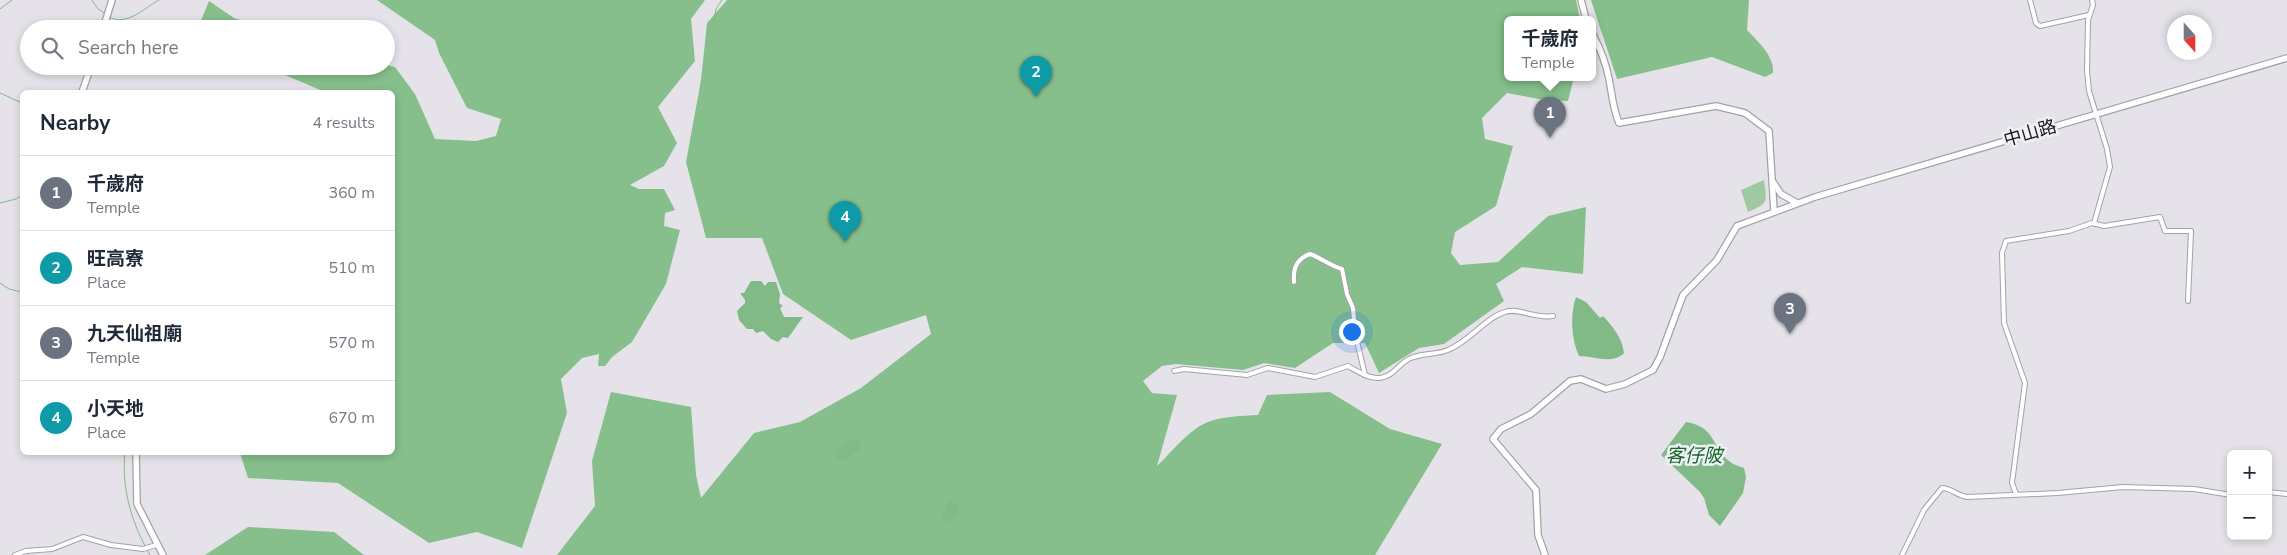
<!DOCTYPE html>
<html lang="en">
<head>
<meta charset="utf-8">
<style>
	:root { --surface:#fff; --page:#f6f6f7; --text:#1f2937; --muted:#747a83; --line:#e0e1e3; --accent:#111827 }
	body { margin:0; font-family:"Nunito Sans","Noto Sans TC",sans-serif; background:var(--page); color:var(--text) }
	.controls { position:absolute; right:15px; bottom:15px; display:grid; overflow:hidden; border-radius:8px; box-shadow:0 2px 8px #0003 }
	.controls button { width:45px; height:45px; display:grid; place-items:center; padding:0; border:0; border-bottom:1px solid var(--line); background:var(--surface); color:var(--text); font:25px sans-serif }
	.compass { position:absolute; left:2167px; top:15px; width:45px; height:45px; border-radius:50%; background:var(--surface); box-shadow:0 2px 8px #0003; rotate:159deg }
	.you { position:absolute; left:1351px; top:331px; width:18px; height:18px; margin:-12px; border:4px solid #fff; border-radius:50%; background:#1a73e8; box-shadow:0 0 0 8px #1a73e833 }
	.badge { display:grid; place-items:center; width:32px; height:32px; border-radius:50%; background:var(--accent); color:#fff; font-size:16px; font-weight:700 }
	.pin { position:absolute; translate:-50% -41px; filter:drop-shadow(0 1px 2px #0008) }
	.pin::after { content:''; position:absolute; top:26px; width:18px; height:15px; background:inherit; clip-path:polygon(0 0,100% 0,50% 100%) }
	.popup { position:absolute; left:1504px; top:16px; width:92px; height:65px; box-sizing:border-box; display:grid; place-content:center; border-radius:8px; background:var(--surface); filter:drop-shadow(0 1px 4px #0005); font-size:16px; white-space:nowrap; color:var(--muted) }
	.popup b { font-size:19px; color:var(--text) }
	.popup::after { content:''; position:absolute; left:50%; top:100%; margin-left:-10px; border:10px solid transparent; border-top-color:var(--surface) }
	.list { margin:0; padding:0; list-style:none }
	h2 { display:flex; justify-content:space-between; align-items:center; height:65px; margin:0; padding:0 20px; font-size:21px }
	h2 small { font-size:16px; font-weight:400; color:var(--muted) }
	.list li { display:grid; grid-template-columns:32px 1fr auto; gap:15px; align-items:center; box-sizing:border-box; height:75px; padding:0 20px; border-top:1px solid var(--line) }
	.list b { display:block; font-size:19px; white-space:nowrap }
	.list p { margin:0; font-size:16px; white-space:nowrap; color:var(--muted) }
	.list em { font-size:16px; font-style:normal; color:var(--muted) }
	.icon { flex:none; width:28px; height:28px; fill:none; stroke:currentColor; stroke-width:2; stroke-linecap:round; stroke-linejoin:round }
	.map { position:relative; flex:none; width:2287px; height:555px; overflow:hidden }
	.search { position:absolute; background:var(--surface); box-shadow:0 2px 8px #0003; left:20px; top:20px; width:375px; height:55px; display:flex; align-items:center; gap:12px; box-sizing:border-box; padding:0 18px; border-radius:28px; color:var(--muted); font-size:19px }
	.panel { position:absolute; background:var(--surface); box-shadow:0 2px 8px #0003; left:20px; top:90px; width:375px; height:365px; border-radius:8px }
	.map>svg:first-child { display:block }
	.green { fill:#9fc9a3 }
	.forest { fill:#86bf8c }
	.water { fill:#81ba87 }
	.lines { fill:none; stroke-linecap:round; stroke-linejoin:round }
	.stream { stroke:#81ba87; stroke-width:1 }
	.street-casing { stroke:#a3a2a7; stroke-width:6 }
	.secondary-casing { stroke:#a3a2a7; stroke-width:8 }
	.street { stroke:#fff; stroke-width:4 }
	.secondary { stroke:#fff; stroke-width:5.5 }
	.labels { text-anchor:middle; stroke-width:5; stroke-linejoin:round; paint-order:stroke }
	.street-label { font-size:18px; fill:#18171a; stroke:#f2f0f7 }
	.water-label { font-size:19px; font-style:italic; fill:#14692a; stroke:#f2f0f7 }
</style>
</head>
<body>
<div class="map">
<svg width="2287" height="555" viewBox="0 0 2287 555">
	<rect width="100%" height="100%" fill="#e5e3e9"/>
	<path class="green" d="M1764,180C1767,202 1769,203 1748,212L1741,190Z"/>
	<g class="forest">
		<path d="M377,0H705L691,19L695,61L658,107L677,143L664,166L630,185L639,189H664L675,210L665,213L664,226L680,230L666,284L632,342L612,357L605,366H598L599,354L582,358L561,379L567,413L522,548L477,532L429,543L338,483L248,478L240,453L392,452V92H325L264,66H386V65L395,67L415,94L435,139L476,141L496,136L501,119L467,108L439,53L435,40Z"/>
		<path d="M727,0H1576L1580,19H1508V77H1574L1568,101L1544,100L1507,93L1482,118L1485,139L1513,146L1496,206L1455,232L1451,253L1460,265L1498,262L1548,216L1586,207L1583,274L1522,267L1496,284L1504,301L1444,344L1419,348L1379,373L1365,343H1333L1295,368L1264,363L1243,370L1176,364L1162,366L1143,381L1152,393L1177,395L1157,466C1172,452 1188,430 1208,422C1223,416 1242,416 1258,415L1267,395L1330,392L1390,429L1442,444L1375,555H557L595,506L592,461L611,392L691,407L696,475L701,498L754,433L800,422L861,388L931,334L926,315L851,340L783,294L762,238H706L686,162L701,80L707,23Z"/>
		<path d="M1591,0H1749L1747,30C1757,41 1775,56 1773,73L1765,77L1712,57L1617,79Z"/>
		<path d="M209,1L234,18L266,29H207L200,23Z"/>
		<path d="M248,527L334,532L364,555H205Z"/>
	</g>
	<g class="water">
		<path d="M751,281H761L765,286L768,282H776L780,294L779,303L783,306L780,308L784,317H803L788,338L783,337L778,342L771,339L763,331L756,333L753,329H747L739,320L737,311L745,303V300L740,293H744Z"/>
		<path d="M1576,297L1586,302L1600,318L1603,316C1613,327 1622,337 1624,353C1613,365 1593,356 1579,356C1571,339 1570,314 1576,297Z"/>
		<path d="M1686,422C1716,427 1711,446 1729,461C1733,465 1739,466 1744,468L1746,477L1743,493L1720,526L1709,515L1704,498L1700,492L1661,455Z"/>
		<path d="M858,438L862,447L861,451L853,453L845,461L838,459L836,452L849,441Z"/>
		<path d="M948,500L960,506L955,517L948,522L943,520V513Z"/>
	</g>
	<g class="lines">
		<g class="stream">
			<path d="M92,0L98,9L106,14"/>
			<path d="M0,9L12,0"/>
			<path d="M109,17C127,27 144,8 159,0"/>
			<path d="M713,25L716,9L722,0"/>
			<path d="M0,93L22,103"/>
			<path d="M0,203L16,199L22,195"/>
			<path d="M0,283L9,289L22,292"/>
			<path d="M125,452C121,489 132,524 150,555"/>
		</g>
		<g class="street-casing">
			<g id="street">
				<path d="M2030,0L2036,23L2040,26L2089,15"/>
				<path d="M2092,0L2093,5L2088,20L2087,71L2089,91L2107,149L2110,167L2094,223"/>
				<path d="M1294,282C1293,269 1296,259 1310,254C1322,258 1330,266 1342,269L1347,294L1353,308L1355,333L1365,375"/>
				<path d="M1174,371L1184,369L1247,375L1268,368L1315,377L1348,366C1362,374 1378,385 1393,372C1399,367 1403,361 1411,358C1423,353 1436,355 1448,350C1470,341 1485,318 1505,312C1518,307 1534,319 1553,316"/>
				<path d="M2268,492L2287,494"/>
				<path d="M2016,494L2012,483L2025,383L2004,323L2002,253L2006,241L2069,231L2092,223L2104,226L2160,217L2165,231H2191L2188,301"/>
				<path d="M15,555L26,551L52,549L83,537L111,545L143,549L156,545"/>
				<path d="M1902,555L1924,510L1942,488C1951,488 1958,496 1967,497L2058,493L2123,487L2194,489L2231,495"/>
			</g>
		</g>
		<g class="secondary-casing">
			<g id="secondary">
				<path d="M1581,0L1586,19"/>
				<path d="M103,29L112,0"/>
				<path d="M1592,33C1600,48 1606,63 1609,79C1612,94 1613,109 1619,123L1716,106L1745,113L1769,131L1774,211"/>
				<path d="M82,92L91,66"/>
				<path d="M1773,182L1781,194L1797,203"/>
				<path d="M136,452L137,504L163,555"/>
				<path d="M1545,555L1538,535L1536,490L1493,439L1501,429L1531,414L1570,381L1581,379L1606,389L1625,384L1653,370L1660,357L1683,295L1717,260L1737,226L1815,197L2287,58"/>
			</g>
		</g>
		<use href="#street" class="street"/>
		<use href="#secondary" class="secondary"/>
	</g>
	<g class="labels">
		<g class="street-label">
			<text transform="translate(2030 133) rotate(-16)" y="6">中山路</text>
		</g>
		<g class="water-label">
			<text x="1694" y="462">客仔陂</text>
		</g>
	</g>
</svg>
<div class="controls">
<button>+</button>
<button>−</button>
</div>
<svg class="compass" viewBox="-18 -18 36 36"><path d="M0-13l5 13h-10z" fill="#e53935"/><path d="M0 13l5-13h-10z" fill="#747a83"/></svg>
<div class="you"></div>
<div class="pin badge" style="left:1550px;top:138px;background:#6b7280">1</div>
<div class="popup"><b>千歲府</b>Temple</div>
<div class="pin badge" style="left:1036px;top:97px;background:#0f9aa8">2</div>
<div class="pin badge" style="left:1790px;top:334px;background:#6b7280">3</div>
<div class="pin badge" style="left:845px;top:242px;background:#0f9aa8">4</div>
<div class="search"><svg class="icon" aria-label="search" viewBox="0 0 24 24"><circle cx="10" cy="10" r="6"/><path d="M15 15l6 6"/></svg>Search here</div>
<section class="panel">
<h2>Nearby<small>4 results</small></h2>
<ul class="list">
<li><span class="badge" style="background:#6b7280">1</span><div><b>千歲府</b><p>Temple</p></div><em>360 m</em></li>
<li><span class="badge" style="background:#0f9aa8">2</span><div><b>旺高寮</b><p>Place</p></div><em>510 m</em></li>
<li><span class="badge" style="background:#6b7280">3</span><div><b>九天仙祖廟</b><p>Temple</p></div><em>570 m</em></li>
<li><span class="badge" style="background:#0f9aa8">4</span><div><b>小天地</b><p>Place</p></div><em>670 m</em></li>
</ul>
</section>
</div>
</body>
</html>
